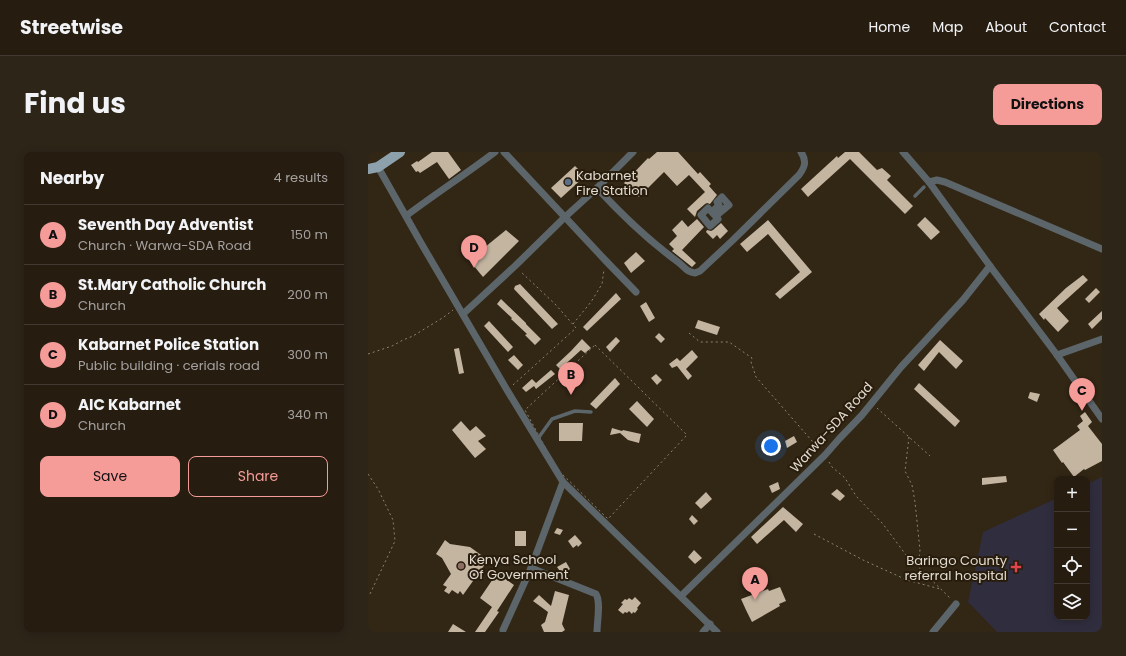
<!DOCTYPE html>
<html lang="en">
<head>
<meta charset="utf-8">
<style>
	:root { --surface:#261c10; --page:#2e2519; --text:#f1f3f6; --muted:#a4a19f; --line:#423a30; --accent:#f59b98 }
	body { margin:0; font-family:Poppins,sans-serif; background:var(--page); color:var(--text) }
	.controls { position:absolute; right:12px; bottom:12px; display:grid; overflow:hidden; border-radius:8px; box-shadow:0 2px 10px #0003 }
	.controls button { width:36px; height:36px; display:grid; place-items:center; padding:0; border:0; border-bottom:1px solid var(--line); background:var(--surface); color:var(--text); font:20px sans-serif }
	.you { position:absolute; left:403px; top:294px; width:14px; height:14px; margin:-10px; border:3px solid #fff; border-radius:50%; background:#1a73e8; box-shadow:0 0 0 6px #1a73e833 }
	.badge { display:grid; place-items:center; width:26px; height:26px; border-radius:50%; background:var(--accent); color:#111; font-size:13px; font-weight:700 }
	.pin { position:absolute; translate:-50% -33px; filter:drop-shadow(0 1px 2px #0008) }
	.pin::after { content:''; position:absolute; top:21px; width:14px; height:12px; background:inherit; clip-path:polygon(0 0,100% 0,50% 100%) }
	.list { margin:0; padding:0; list-style:none }
	h2 { display:flex; justify-content:space-between; align-items:center; height:52px; margin:0; padding:0 16px; font-size:17px }
	h2 small { font-size:13px; font-weight:400; color:var(--muted) }
	.list li { display:grid; grid-template-columns:26px 1fr auto; gap:12px; align-items:center; box-sizing:border-box; height:60px; padding:0 16px; border-top:1px solid var(--line) }
	.list b { display:block; font-size:15px; white-space:nowrap }
	.list p { margin:0; font-size:13px; white-space:nowrap; color:var(--muted) }
	.list em { font-size:13px; font-style:normal; color:var(--muted) }
	.actions { display:flex; gap:8px; padding:12px 16px }
	.actions a { flex:1; padding:9px 0; border:1px solid var(--accent); border-radius:8px; text-align:center; font-size:14px; color:var(--accent) }
	.actions .main { background:var(--accent); color:#111 }
	.icon { flex:none; width:22px; height:22px; fill:none; stroke:currentColor; stroke-width:2; stroke-linecap:round; stroke-linejoin:round }
	.map { position:relative; flex:none; width:734px; height:480px; overflow:hidden; border-radius:8px }
	header { display:flex; align-items:center; gap:24px; box-sizing:border-box; height:56px; padding:0 20px; background:var(--surface); border-bottom:1px solid var(--line) }
	header strong { font-size:19px }
	nav { display:flex; gap:22px; margin-inline-start:auto; font-size:14px }
	.intro { display:flex; align-items:center; justify-content:space-between; box-sizing:border-box; height:96px; padding:0 24px }
	h1 { margin:0; font-size:28px }
	.button { padding:10px 18px; border-radius:8px; background:var(--accent); color:#111; font-size:14px; font-weight:700 }
	main { display:flex; gap:24px; padding:0 24px }
	aside { flex:1; background:var(--surface); border-radius:8px; box-shadow:0 2px 10px #0003 }
	.map>svg:first-child { display:block }
	.medical { fill:#302d3e }
	.building { fill:#c4b5a1 }
	.lines { fill:none; stroke-linecap:round; stroke-linejoin:round }
	.path { stroke:#8c8375; stroke-width:1; stroke-dasharray:2 3; stroke-linecap:butt }
	.service { stroke:#5b656a; stroke-width:3.5 }
	.minor { stroke:#5b656a; stroke-width:7 }
	.primary { stroke:#8da1ac; stroke-width:10 }
	.service-dot { fill:#5c6f8a; stroke:#281c0c; stroke-width:1.5 }
	.education-dot { fill:#8d6e63; stroke:#281c0c; stroke-width:1.5 }
	.health-dot { fill:#e0444e; stroke:#281c0c; stroke-width:1.5 }
	.labels { text-anchor:middle; stroke-width:4; stroke-linejoin:round; paint-order:stroke }
	.poi-label { font-size:13px; fill:#e1dacf; stroke:#281c0c; text-anchor:start }
	.street-label { font-size:13px; fill:#e1dacf; stroke:#281c0c }
</style>
</head>
<body>
<header>
<strong>Streetwise</strong>
<nav><a>Home</a><a>Map</a><a>About</a><a>Contact</a></nav>
</header>
<div class="intro"><h1>Find us</h1><a class="button">Directions</a></div>
<main>
<aside>
<h2>Nearby<small>4 results</small></h2>
<ul class="list">
<li><span class="badge">A</span><div><b>Seventh Day Adventist</b><p>Church · Warwa-SDA Road</p></div><em>150 m</em></li>
<li><span class="badge">B</span><div><b>St.Mary Catholic Church</b><p>Church</p></div><em>200 m</em></li>
<li><span class="badge">C</span><div><b>Kabarnet Police Station</b><p>Public building · cerials road</p></div><em>300 m</em></li>
<li><span class="badge">D</span><div><b>AIC Kabarnet</b><p>Church</p></div><em>340 m</em></li>
</ul>
<div class="actions"><a class="main">Save</a><a>Share</a></div>
</aside>
<div class="map">
<svg width="734" height="480" viewBox="0 0 734 480">
	<rect width="100%" height="100%" fill="#322615"/>
	<path class="medical" d="M734,325V480H629L600,450L615,380L689,346V465H719V332Z"/>
	<g class="building">
		<path d="M64,0H80L93,18L81,27L69,10L52,21L50,19L48,20L43,13L49,9L50,10Z"/>
		<path d="M289,0H310L330,22L332,20L343,32L341,34L349,43L342,52L339,51L337,52L329,59L327,65L319,57L337,40L321,23L309,34L296,20L271,45L256,31L280,6L281,7Z"/>
		<path d="M477,0H491L509,18L514,16L523,24L519,28L545,54L537,62L482,7L440,45L433,37L469,4L470,6Z"/>
		<path d="M207,14L217,24L193,46L183,36Z"/>
		<path d="M557,65L572,80L563,88L549,73Z"/>
		<path d="M329,67L336,75L314,98L328,111L324,115L304,99L306,97L301,92L309,84L304,78L314,68L320,75Z"/>
		<path d="M400,68L444,120L412,147L407,142L432,120L400,82L379,100L372,92Z"/>
		<path d="M353,71L360,79L352,87L349,83L345,87L338,80L339,78L343,79L345,78Z"/>
		<path d="M138,78L151,89L115,125L101,108Z"/>
		<path d="M268,100L277,109L263,121L256,111Z"/>
		<path d="M715,123L720,128L689,156L701,169L690,180L677,166L676,168L671,162L698,136Z"/>
		<path d="M152,132L190,172L184,177L146,137L147,134Z"/>
		<path d="M728,136L732,140L721,151L717,147Z"/>
		<path d="M248,141L253,147L219,179L215,175Z"/>
		<path d="M133,147L158,171V172L173,187L167,193L157,183L159,182L143,167L144,166L129,152Z"/>
		<path d="M278,150L287,166L281,170L272,154Z"/>
		<path d="M734,159V167L724,177L720,172Z"/>
		<path d="M330,168L352,175L349,183L327,176Z"/>
		<path d="M121,169L145,195L140,200L116,174Z"/>
		<path d="M291,181L297,187L293,191L287,185Z"/>
		<path d="M248,185L252,189L242,200L238,195Z"/>
		<path d="M214,187L223,196L217,201L213,198L192,217L188,213L203,199Z"/>
		<path d="M572,188L595,209L588,217L571,200L556,219L550,213Z"/>
		<path d="M91,196L96,221L91,222L86,197Z"/>
		<path d="M324,198L330,205L318,217L324,224L320,228L309,214L304,216L301,212L309,206L312,209Z"/>
		<path d="M146,203L155,213L150,218L140,208Z"/>
		<path d="M183,218L187,222L168,237L166,234L158,240L154,236L164,227L168,231Z"/>
		<path d="M288,222L294,228L289,233L283,226Z"/>
		<path d="M247,226L252,232L228,257L222,252Z"/>
		<path d="M551,231L592,269L587,275L546,237Z"/>
		<path d="M662,240L672,242L669,250L660,246Z"/>
		<path d="M269,249L286,267L279,275L261,257Z"/>
		<path d="M717,260L724,270L720,274L734,292V309L717,318L716,317L706,325L695,310L694,311L685,298L712,278L709,274L715,269L712,264Z"/>
		<path d="M93,269L102,279L108,274L118,284L110,289L118,297L107,306L84,278Z"/>
		<path d="M191,271H215L214,289H191Z"/>
		<path d="M244,276L254,279L255,278L273,282L271,291L260,288L252,281L242,283Z"/>
		<path d="M426,284L429,290L419,296L417,289Z"/>
		<path d="M638,324L639,330L614,333V326Z"/>
		<path d="M410,330L412,337L404,341L401,334Z"/>
		<path d="M469,337L477,344L472,349L463,342Z"/>
		<path d="M338,340L344,347L333,357L327,351Z"/>
		<path d="M415,355L435,372L428,380L416,368L389,392L383,385Z"/>
		<path d="M324,363L330,369L326,373L321,367Z"/>
		<path d="M189,376L195,378L192,383L186,381Z"/>
		<rect x="147" y="379" width="11" height="15"/>
		<path d="M207,383L214,391L210,395L209,393L205,396L200,389Z"/>
		<path d="M77,388L82,392L102,395L120,408L95,443L92,439L90,442L84,438L81,442L76,439L79,435L75,433L83,422L74,406L68,402Z"/>
		<path d="M326,398L334,406L327,412L320,405Z"/>
		<path d="M198,410L202,417L194,422L189,415Z"/>
		<path d="M129,421L146,433L129,459L131,460L117,480H107L124,455L112,446Z"/>
		<path d="M412,435L418,449L411,452L412,454L384,470L378,458L373,447L400,437L401,439Z"/>
		<path d="M187,439L201,443L194,472L197,478L194,480H176L173,473L177,470L180,460L165,449L171,443L183,454Z"/>
		<path d="M267,445L273,451L269,456L270,457L267,461L265,460L264,462L261,459L259,461L257,460L255,462L250,458L255,452L253,451L257,447L259,448L261,446L264,448Z"/>
		<path d="M85,472L98,480H80Z"/>
	</g>
	<g class="lines">
		<g class="path">
			<path d="M205,172L223,150L234,132L236,117"/>
			<path d="M321,181L332,190H361L384,206L383,210L388,225L452,298"/>
			<path d="M227,193L319,283L240,367L189,317L157,258Z"/>
			<path d="M0,202L24,194L35,188L45,184L76,165L85,158"/>
			<path d="M145,233L208,176L188,153L152,119"/>
			<path d="M509,256L562,304"/>
			<path d="M541,285L537,319L544,333L547,350L552,398L550,414"/>
			<path d="M461,310L464,315L477,326L488,344L515,372L538,403L583,447"/>
			<path d="M0,322L10,337L25,368L27,389L2,442H0"/>
			<path d="M446,382L495,408L539,428L572,437"/>
		</g>
		<g class="service">
			<path d="M547,44L556,35"/>
			<path d="M171,285L184,267L207,259L223,260"/>
		</g>
		<g class="minor">
			<path d="M136,0L238,109L268,140"/>
			<path d="M535,0L561,30L622,114L689,203L734,267"/>
			<path d="M10,15L53,91L139,238L195,330L349,480"/>
			<path d="M561,30L569,28L577,30L734,97"/>
			<path d="M229,36C254,63 280,88 310,110C317,115 318,120 327,121L332,119L365,88L431,23C437,15 439,9 433,0"/>
			<path d="M354,45L361,53L349,63L345,59L351,53L349,50Z"/>
			<path d="M340,56L350,67L342,74L333,63Z"/>
			<path d="M38,64C67,42 98,22 127,0"/>
			<path d="M95,162L147,114L197,65L229,36L265,0"/>
			<path d="M689,203L734,187"/>
			<path d="M163,416L228,442C233,450 229,470 229,480"/>
			<path d="M313,444L457,303L471,287L494,263L533,215L595,148L622,114"/>
			<path d="M135,478L163,416L195,330"/>
			<path d="M335,480L342,472"/>
			<path d="M565,480L588,452"/>
		</g>
		<path class="primary" d="M0,17L10,15L32,0"/>
	</g>
	<circle class="service-dot" cx="200" cy="30" r="4"/>
	<circle class="education-dot" cx="93" cy="414" r="4"/>
	<path class="health-dot" d="M646 409h4v4h4v4h-4v4h-4v-4h-4v-4h4z"/>
	<g class="labels">
		<g class="poi-label">
			<text x="208" y="28">Kabarnet<tspan x="208" dy="15">Fire Station</tspan></text>
			<text x="101" y="412">Kenya School<tspan x="101" dy="15">Of Government</tspan></text>
			<text x="639" y="413" text-anchor="end">Baringo County<tspan x="639" dy="15">referral hospital</tspan></text>
		</g>
		<g class="street-label">
			<text transform="translate(463 275) rotate(-48)" y="5">Warwa-SDA Road</text>
		</g>
	</g>
</svg>
<div class="controls">
<button>+</button>
<button>−</button>
<button><svg class="icon" aria-label="locate" viewBox="0 0 24 24"><circle cx="12" cy="12" r="6"/><path d="M12 2v4M12 18v4M2 12h4M18 12h4"/></svg></button>
<button><svg class="icon" aria-label="layers" viewBox="0 0 24 24"><path d="M12 4l9 5-9 5-9-5zM3 14l9 5 9-5"/></svg></button>
</div>
<div class="you"></div>
<div class="pin badge" style="left:387px;top:448px">A</div>
<div class="pin badge" style="left:203px;top:243px">B</div>
<div class="pin badge" style="left:714px;top:259px">C</div>
<div class="pin badge" style="left:106px;top:116px">D</div>
</div>
</main>
</body>
</html>
